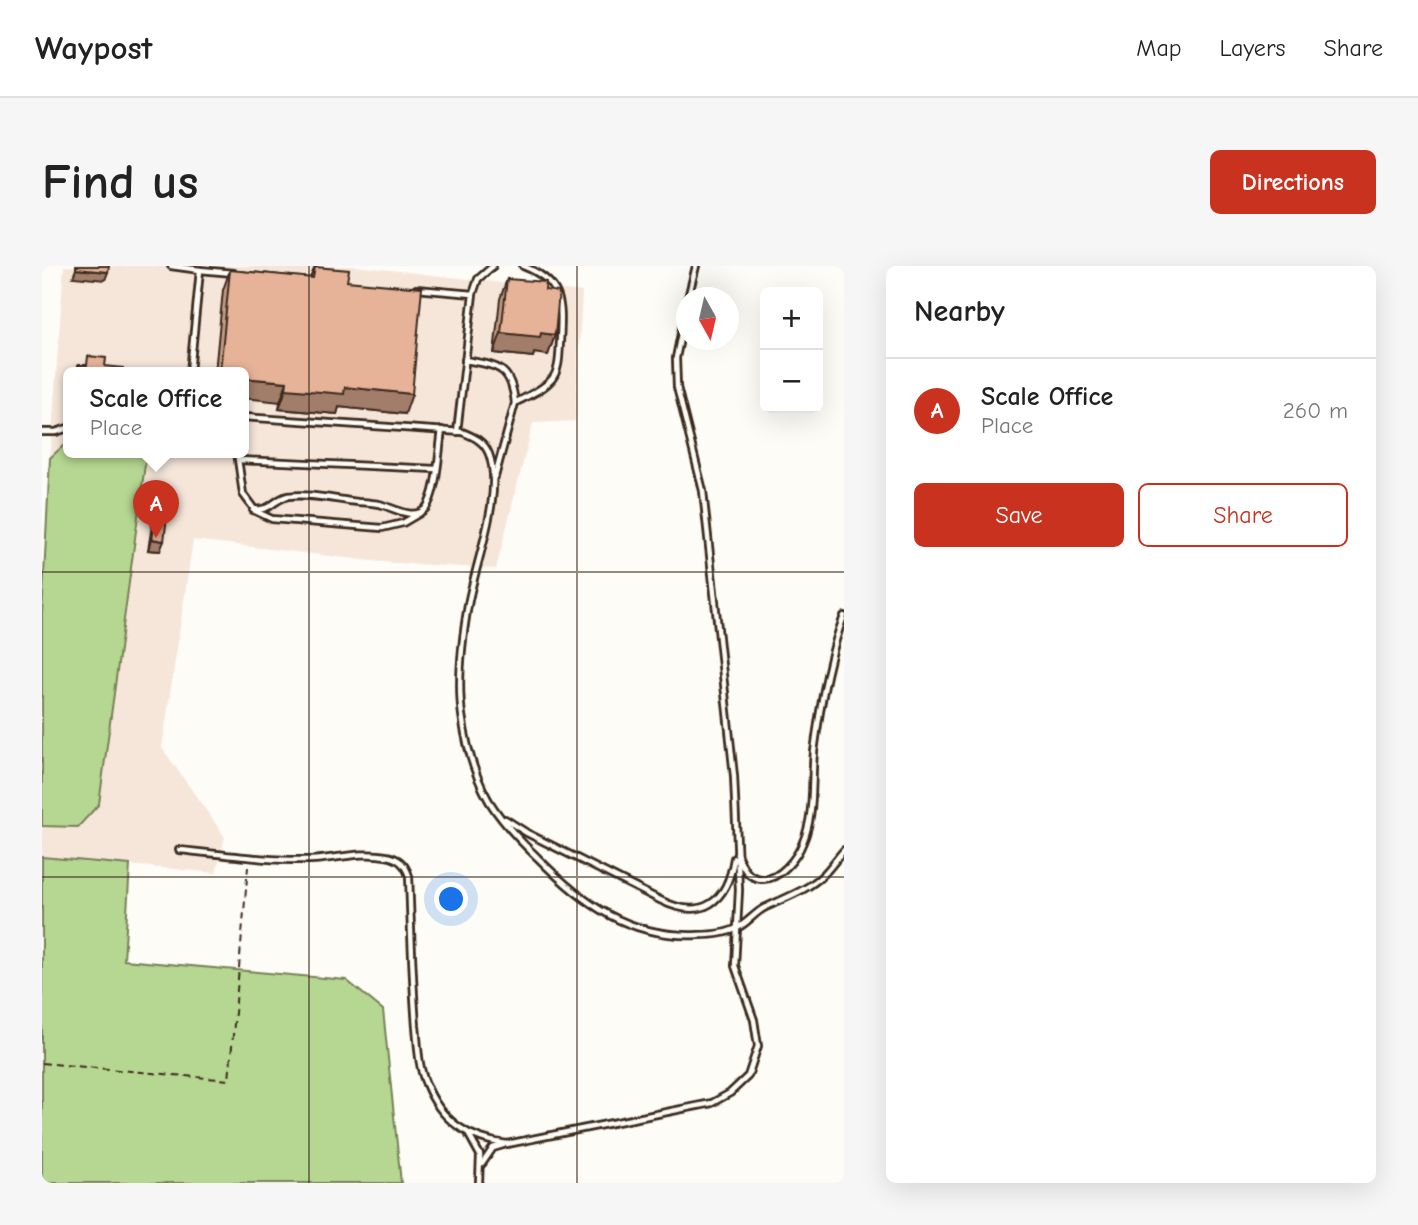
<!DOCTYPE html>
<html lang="en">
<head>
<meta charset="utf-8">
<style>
	:root { --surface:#fff; --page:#f6f6f6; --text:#222; --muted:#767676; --line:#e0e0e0; --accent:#c8321e }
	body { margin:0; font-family:"Comic Neue",sans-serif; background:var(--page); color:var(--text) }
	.controls { position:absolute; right:21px; top:21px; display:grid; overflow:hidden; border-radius:10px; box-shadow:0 7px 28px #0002 }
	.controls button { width:63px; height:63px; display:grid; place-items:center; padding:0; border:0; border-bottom:2px solid var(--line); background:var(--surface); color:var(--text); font:35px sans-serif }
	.compass { position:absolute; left:634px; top:21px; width:63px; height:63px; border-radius:50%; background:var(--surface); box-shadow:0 7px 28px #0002; rotate:172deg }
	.you { position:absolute; left:410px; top:634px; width:24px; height:24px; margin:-18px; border:5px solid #fff; border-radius:50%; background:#1a73e8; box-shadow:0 0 0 10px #1a73e833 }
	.badge { display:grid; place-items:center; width:46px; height:46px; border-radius:50%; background:var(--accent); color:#fff; font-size:23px; font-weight:700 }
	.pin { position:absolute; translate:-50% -58px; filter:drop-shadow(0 2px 4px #0008) }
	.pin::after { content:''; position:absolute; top:37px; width:24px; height:21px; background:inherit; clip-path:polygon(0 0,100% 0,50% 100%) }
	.popup { position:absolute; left:21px; top:101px; width:186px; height:91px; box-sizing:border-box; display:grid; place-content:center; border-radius:10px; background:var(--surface); filter:drop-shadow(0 2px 5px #0005); font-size:23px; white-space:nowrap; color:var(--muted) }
	.popup b { font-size:26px; color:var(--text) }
	.popup::after { content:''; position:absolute; left:50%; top:100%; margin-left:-14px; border:14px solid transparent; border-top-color:var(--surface) }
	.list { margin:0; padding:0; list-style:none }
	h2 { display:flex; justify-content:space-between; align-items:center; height:91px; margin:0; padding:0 28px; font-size:30px }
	h2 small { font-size:23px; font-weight:400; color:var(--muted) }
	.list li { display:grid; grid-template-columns:46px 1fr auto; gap:21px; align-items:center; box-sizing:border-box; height:105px; padding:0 28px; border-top:2px solid var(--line) }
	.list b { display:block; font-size:26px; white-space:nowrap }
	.list p { margin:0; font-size:23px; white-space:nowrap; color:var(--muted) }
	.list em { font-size:23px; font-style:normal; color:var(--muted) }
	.actions { display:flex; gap:14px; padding:21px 28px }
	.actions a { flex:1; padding:16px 0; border:2px solid var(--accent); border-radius:10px; text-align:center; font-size:24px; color:var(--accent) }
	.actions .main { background:var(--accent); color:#fff }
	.map { position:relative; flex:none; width:802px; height:917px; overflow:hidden; border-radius:10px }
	header { display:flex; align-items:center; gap:42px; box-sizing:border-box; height:98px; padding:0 35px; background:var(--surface); border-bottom:2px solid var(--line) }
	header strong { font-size:33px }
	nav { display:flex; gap:38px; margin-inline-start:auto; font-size:24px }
	.intro { display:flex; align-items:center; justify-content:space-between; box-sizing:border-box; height:168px; padding:0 42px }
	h1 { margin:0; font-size:49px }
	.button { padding:18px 32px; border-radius:10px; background:var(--accent); color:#fff; font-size:24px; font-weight:700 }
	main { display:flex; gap:42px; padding:0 42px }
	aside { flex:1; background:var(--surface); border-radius:10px; box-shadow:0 7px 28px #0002 }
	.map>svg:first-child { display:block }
	.built { fill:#f6e6da }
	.green { fill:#b5d791; stroke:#788058; stroke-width:2 }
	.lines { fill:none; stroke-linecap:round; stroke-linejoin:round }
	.lane-casing { stroke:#3b2a1e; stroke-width:10 }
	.path { stroke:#3b2a1e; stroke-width:2; stroke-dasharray:7 5; stroke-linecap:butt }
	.lane { stroke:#fdfcf7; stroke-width:4.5 }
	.wall { fill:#c69a83; stroke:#3b2a1e; stroke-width:2 }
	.shaded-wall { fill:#a17d6a; stroke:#3b2a1e; stroke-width:2 }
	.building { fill:#e6b398; stroke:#3b2a1e; stroke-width:2 }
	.grid { fill:none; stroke:#3b2a1e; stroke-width:2; stroke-opacity:0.55 }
</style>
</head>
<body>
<header>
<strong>Waypost</strong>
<nav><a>Map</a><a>Layers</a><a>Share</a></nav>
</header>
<div class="intro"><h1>Find us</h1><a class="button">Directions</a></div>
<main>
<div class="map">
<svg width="802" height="917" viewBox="0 0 802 917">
	<rect width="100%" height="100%" fill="#fdfcf7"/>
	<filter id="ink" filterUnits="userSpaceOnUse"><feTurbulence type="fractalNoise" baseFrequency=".0143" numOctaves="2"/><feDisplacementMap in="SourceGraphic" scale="14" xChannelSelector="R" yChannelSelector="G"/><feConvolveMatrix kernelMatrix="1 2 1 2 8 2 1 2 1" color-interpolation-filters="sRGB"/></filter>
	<g filter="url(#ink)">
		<path class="built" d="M22,0H313L540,26L533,155L491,157L454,303L339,296L151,274L120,482L183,571L174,607L0,591V560L36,561L57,538L104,192L96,186H202V106H26V180H21L8,192Z"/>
		<g class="green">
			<path d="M21,180H26V186H96L104,191L57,538L36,561L0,560V349L8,192Z"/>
			<path d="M0,591L88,599L82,694L304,714L341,744L359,917H0Z"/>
		</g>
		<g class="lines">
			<g class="lane-casing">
				<g id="lane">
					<path d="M129,0L158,4"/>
					<path d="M374,23L431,28L415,166"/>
					<path d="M431,28L436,13L451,0"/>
					<path d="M646,32L654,0"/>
					<path d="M423,94C456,100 469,100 473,137L453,211"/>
					<path d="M148,106L158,4L191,7"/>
					<path d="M473,137C485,130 501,124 510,113C518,103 517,88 518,76C520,38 522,16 481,0"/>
					<path d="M202,151L420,166C432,171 442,175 447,188C462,228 433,297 426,339C420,374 415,413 420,449C424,479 432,509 447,535C460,556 477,574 495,591C541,638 587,672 656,669C669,669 685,668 697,661C706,656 713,647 722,642C742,632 765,625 782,608C789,601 795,592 802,584"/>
					<path d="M0,166H14L26,162"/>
					<path d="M195,186L201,228L212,243C228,246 232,233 246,230C268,227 294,234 316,236C323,236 330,237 337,238C350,241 371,255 383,243C395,230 397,183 400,164"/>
					<path d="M197,194L394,203"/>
					<path d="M211,244L230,253L340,262L361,257L378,247"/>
					<path d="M463,553L485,567L618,634C660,655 685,637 692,592"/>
					<path d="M137,584C180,588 224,595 268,594C293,593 320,585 344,590C357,592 363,598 367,610C369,660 370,710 374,760C376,779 376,800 384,818C399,855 426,873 465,878L670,837L688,827L706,810L716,780L712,754L693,700L697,624L692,510L661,225L635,121L634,92L645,38"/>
					<path d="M695,588C701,601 704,611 719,613C737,615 755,592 761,576C773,548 769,516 772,486C778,440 786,392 802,350"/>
					<path d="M427,869L438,889L437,917"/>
					<path d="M440,898L451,882L461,879"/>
				</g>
			</g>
			<path class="path" d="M0,797L187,814L206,601"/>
			<use href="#lane" class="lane"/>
		</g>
		<g class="wall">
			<path d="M273,1L305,15L363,148L297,141L295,148L237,143L238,136L201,106H173L181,24L188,4L268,12Z"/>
			<path d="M465,13L503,24L513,69L506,89L492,87L491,91L452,87L458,33Z"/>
			<path d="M114,249L118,285L106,284L110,259Z"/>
		</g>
		<g class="shaded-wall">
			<path d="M34,3L66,6L63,14L31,11Z"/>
			<path d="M459,67H499L513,69L506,89L492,87L491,91L452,87Z"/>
			<path d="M201,112L245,116L238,136L201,132Z"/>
			<path d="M303,121L370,128L363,148L297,141L295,148L237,143L244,123Z"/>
			<path d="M110,273L122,275L118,285L106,284Z"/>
		</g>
		<g class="building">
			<path d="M34,0H67L66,6L34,3Z"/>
			<path d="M273,1L307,4L305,15L380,22L370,128L303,121L302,128L244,123L245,116L201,112V106H178L188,4L271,12Z"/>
			<path d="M465,13L504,16L503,24L517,26L513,69L499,67L498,71L459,67Z"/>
			<path d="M46,90L64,92L63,100L81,102V106H36V99H45Z"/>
			<path d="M114,249L125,250L122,275L110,273Z"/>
		</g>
	</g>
	<path class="grid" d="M267,0V917M535,0V917M0,306H802M0,611H802"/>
</svg>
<div class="controls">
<button>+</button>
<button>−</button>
</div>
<svg class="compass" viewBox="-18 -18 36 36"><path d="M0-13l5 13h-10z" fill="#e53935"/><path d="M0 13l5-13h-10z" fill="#767676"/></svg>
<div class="you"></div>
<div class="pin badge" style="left:114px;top:272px">A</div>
<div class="popup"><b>Scale Office</b>Place</div>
</div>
<aside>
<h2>Nearby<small></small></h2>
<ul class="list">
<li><span class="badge">A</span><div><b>Scale Office</b><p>Place</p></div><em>260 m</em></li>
</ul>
<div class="actions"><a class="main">Save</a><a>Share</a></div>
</aside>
</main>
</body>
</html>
